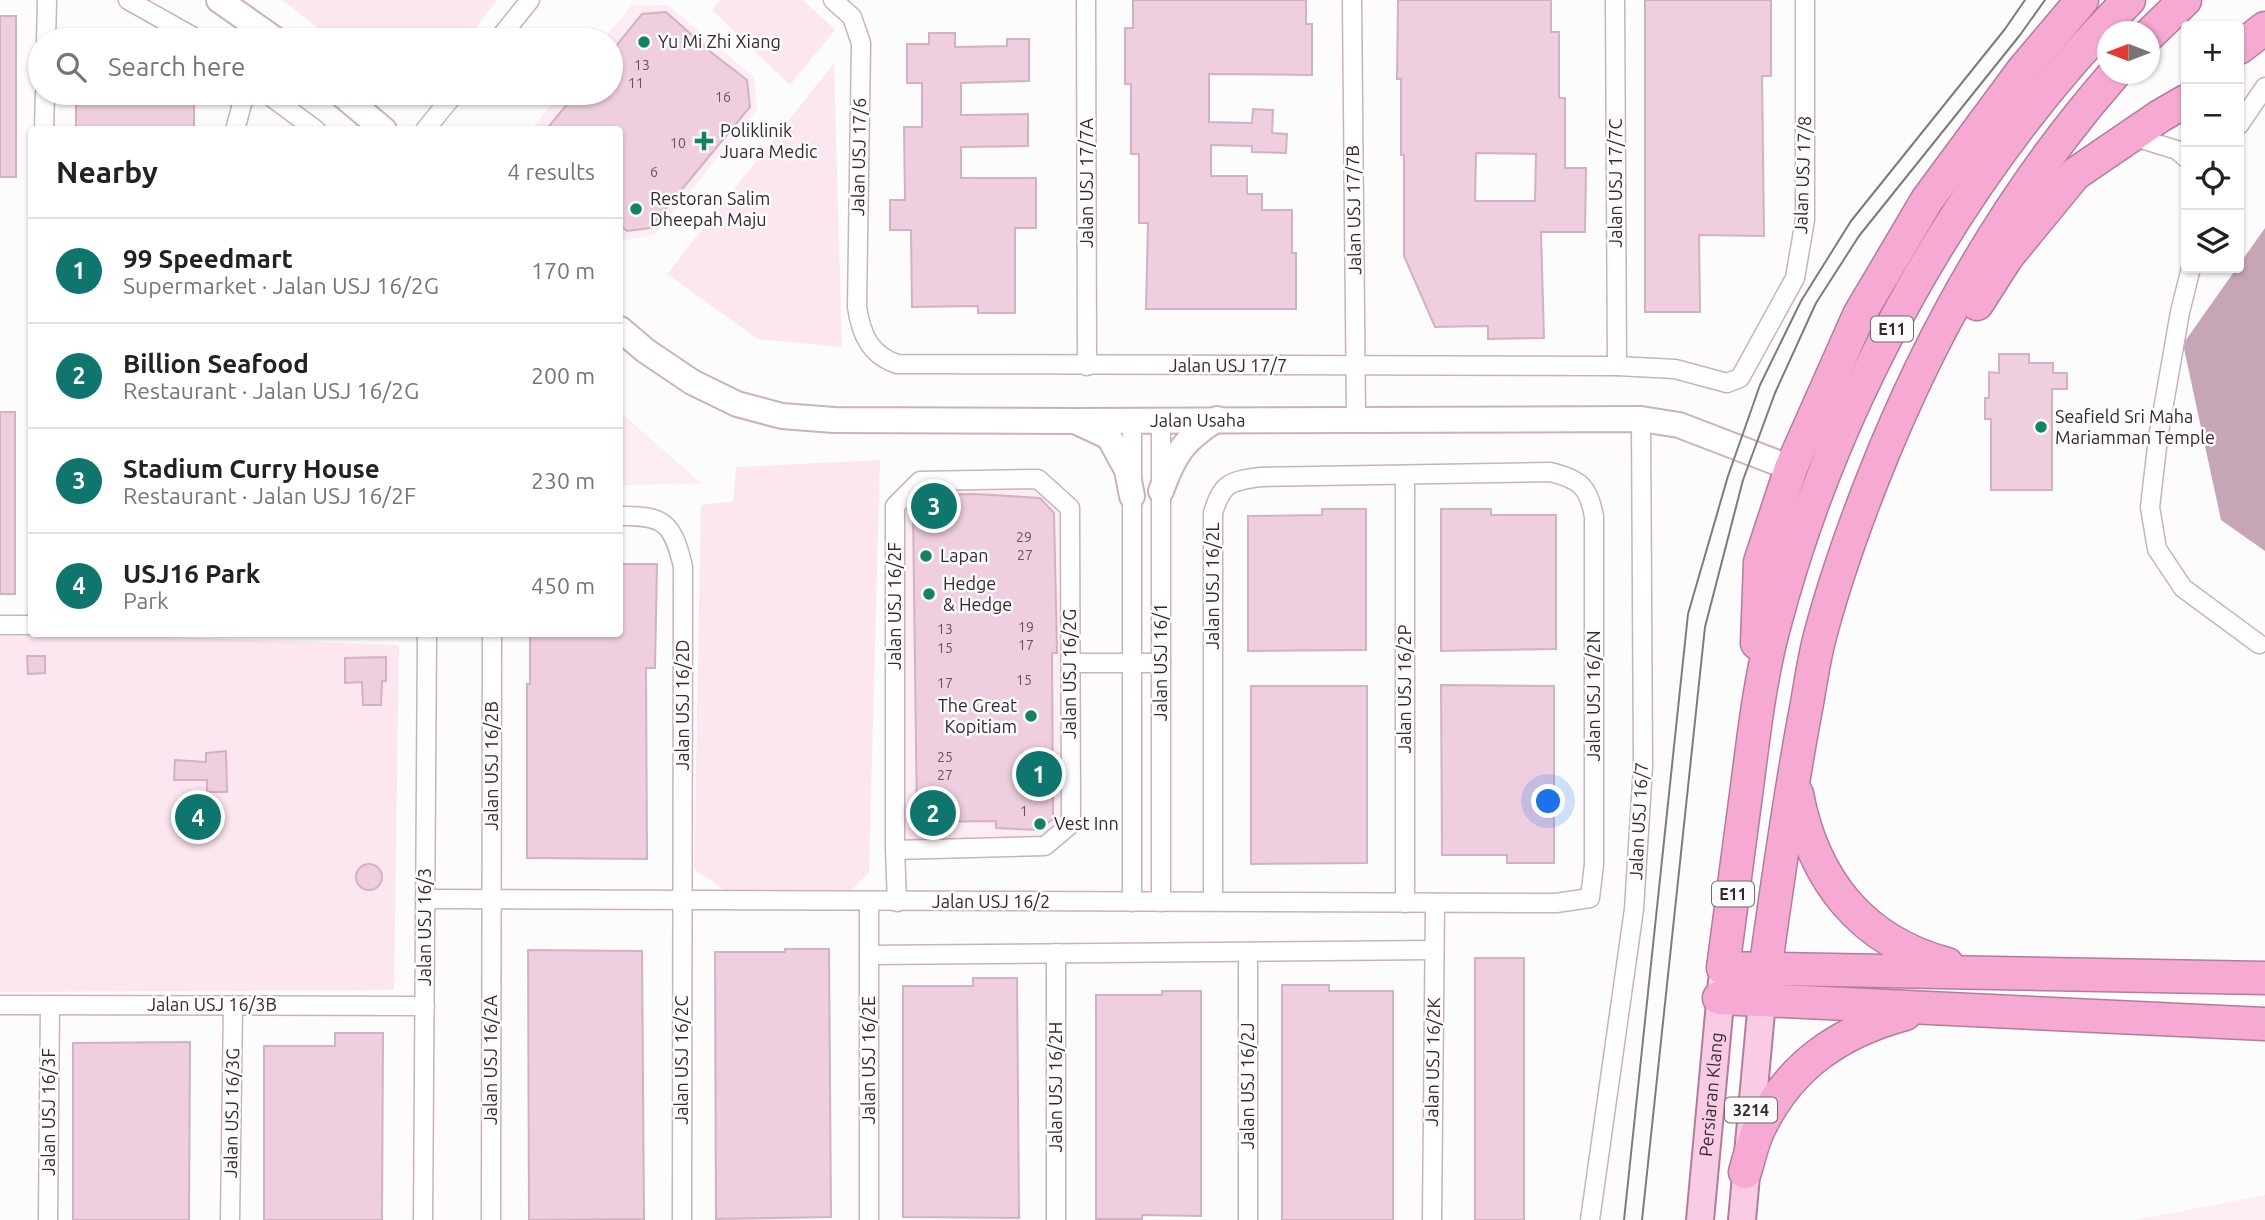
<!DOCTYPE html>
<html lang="en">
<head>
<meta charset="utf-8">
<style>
	:root { --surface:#fff; --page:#f2f2f2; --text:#222; --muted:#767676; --line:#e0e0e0; --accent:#0f766e }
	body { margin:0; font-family:Ubuntu,sans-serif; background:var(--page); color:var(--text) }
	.controls { position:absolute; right:21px; top:21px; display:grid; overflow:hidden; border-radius:7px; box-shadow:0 2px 5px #0004 }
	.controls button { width:63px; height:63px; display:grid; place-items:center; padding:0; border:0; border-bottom:2px solid var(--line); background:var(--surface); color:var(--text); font:35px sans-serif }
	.compass { position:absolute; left:2097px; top:21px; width:63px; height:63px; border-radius:50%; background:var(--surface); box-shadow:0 2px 5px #0004; rotate:270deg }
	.you { position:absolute; left:1549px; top:802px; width:24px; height:24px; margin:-18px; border:5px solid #fff; border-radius:50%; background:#1a73e8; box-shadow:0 0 0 10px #1a73e833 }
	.badge { display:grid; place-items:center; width:46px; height:46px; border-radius:50%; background:var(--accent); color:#fff; font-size:23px; font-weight:700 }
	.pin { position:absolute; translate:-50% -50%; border:4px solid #fff; box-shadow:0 2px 7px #0006 }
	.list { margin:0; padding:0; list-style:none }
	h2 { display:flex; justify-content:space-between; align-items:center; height:91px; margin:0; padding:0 28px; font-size:30px }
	h2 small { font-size:23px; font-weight:400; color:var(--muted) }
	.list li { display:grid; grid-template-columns:46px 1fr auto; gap:21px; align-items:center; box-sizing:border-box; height:105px; padding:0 28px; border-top:2px solid var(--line) }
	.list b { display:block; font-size:26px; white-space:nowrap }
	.list p { margin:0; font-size:23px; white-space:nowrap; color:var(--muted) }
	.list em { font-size:23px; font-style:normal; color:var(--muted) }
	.icon { flex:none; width:38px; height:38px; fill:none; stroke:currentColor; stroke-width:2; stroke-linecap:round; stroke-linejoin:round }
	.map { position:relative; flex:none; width:2265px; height:1220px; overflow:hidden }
	.search { position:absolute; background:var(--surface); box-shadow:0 2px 5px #0004; left:28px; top:28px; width:595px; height:77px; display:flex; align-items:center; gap:18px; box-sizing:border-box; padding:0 24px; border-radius:38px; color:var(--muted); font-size:26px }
	.panel { position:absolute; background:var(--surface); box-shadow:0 2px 5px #0004; left:28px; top:126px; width:595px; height:511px; border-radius:7px }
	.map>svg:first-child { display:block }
	.built { fill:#fcecf4 }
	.green { fill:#fce7f1 }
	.water { fill:#c6a5b6 }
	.building { fill:#efcfdf; stroke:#d2b2c2; stroke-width:2; fill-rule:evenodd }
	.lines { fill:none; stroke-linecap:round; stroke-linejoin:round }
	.street-casing { stroke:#ceafbf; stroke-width:21 }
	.secondary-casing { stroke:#ceafbf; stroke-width:28 }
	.primary-casing { stroke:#b37d99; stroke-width:30 }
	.highway-casing { stroke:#b37d99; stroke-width:35 }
	.street { stroke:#fff; stroke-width:18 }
	.secondary { stroke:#fff; stroke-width:24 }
	.primary { stroke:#facbe4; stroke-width:26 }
	.highway { stroke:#f6a9d2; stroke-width:32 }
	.tram { stroke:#81797d; stroke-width:2 }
	.poi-dot { fill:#118361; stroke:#fcfcfc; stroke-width:2.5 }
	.labels { text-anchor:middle; stroke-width:5; stroke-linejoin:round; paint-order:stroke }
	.number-label { font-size:14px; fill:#64535c }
	.shield { fill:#fcfcfc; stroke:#71696d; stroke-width:2 }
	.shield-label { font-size:16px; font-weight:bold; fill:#362a30 }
	.poi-label { font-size:18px; fill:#362a30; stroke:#fcfcfc; text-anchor:start }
	.street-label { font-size:18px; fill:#362a30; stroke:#fcfcfc }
</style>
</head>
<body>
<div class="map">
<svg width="2265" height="1220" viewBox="0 0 2265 1220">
	<rect width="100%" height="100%" fill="#fcfcfc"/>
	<g class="built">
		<path d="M632,5H668L754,77L757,110L654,235L620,241V130L532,128L561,93H611V40H603Z"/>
		<path d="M620,412L702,484L620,485Z"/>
		<path d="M1033,486L1062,512L1063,819L1042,839L903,841V510L922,490Z"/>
		<path d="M2265,1195V1220H2136Z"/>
	</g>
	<g class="green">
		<path d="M283,0H497L466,40H332Z"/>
		<path d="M720,0H803L835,30L790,85L712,10Z"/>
		<path d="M834,63L842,347L758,339L667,274Z"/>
		<path d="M880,460L869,872L849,893L724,890L694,869L701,505L733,501L736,467Z"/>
		<path d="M0,636H137L399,645L394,990L0,992Z"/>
	</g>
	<path class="water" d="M2265,228V551L2221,520L2183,344Z"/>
	<g class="building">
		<path d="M1133,0H1306V24H1312V75L1209,74V122L1252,123L1253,109L1273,110L1272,133L1287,134L1286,153L1252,152V146L1211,145V176H1247V194H1262V210H1292V253H1296V309H1146L1148,223H1139V154H1131V84H1125V28H1133Z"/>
		<path d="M1398,0H1551V32H1559V98H1565V168H1586L1585,232H1541L1544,338L1488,339V326L1435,327L1404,256V155H1401V79H1397ZM1476,153L1536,154L1535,201H1475Z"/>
		<path d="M1645,0H1771V76H1762L1764,236L1699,235L1700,312H1645Z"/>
		<path d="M666,12L712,53L747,80L750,107L650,228L627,231L620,225V130H546L576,93H611V52L642,14Z"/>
		<rect x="0" y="16" width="16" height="161"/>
		<path d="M929,33H955V47L1007,46V39H1029V81L961,83V115L1028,114V146L961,147V178H1036V228H1015V313H978V306L912,307L911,230H890V200H905L904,127H922V83H907V44H929Z"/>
		<path d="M76,93H130V102H194V130H76Z"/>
		<path d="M1999,354H2029V363H2053V373H2067V389H2052V490H1991V419H1985V398H1989V372L1999,373Z"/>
		<rect x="0" y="412" width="15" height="182"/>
		<path d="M976,494L1040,498L1054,513L1057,653H1052L1053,819L1039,830L996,828V821L917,822L913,509L928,495Z"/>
		<path d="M1322,509H1366V650L1248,651V516L1322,515Z"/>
		<path d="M1441,509H1491V515H1556V649L1441,651Z"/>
		<path d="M620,564H657L655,668H646L647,859L527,858V684H530V634H620Z"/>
		<path d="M27,656H45V673L28,674Z"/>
		<path d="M386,657V681H382L381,705H363L362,682L345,683V658Z"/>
		<path d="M1441,685L1554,686V863H1507V855H1442Z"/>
		<path d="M1251,686H1367V863L1251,864Z"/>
		<path d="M226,751L227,792H207V780H174L175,760L206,762V753Z"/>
		<circle cx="369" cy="877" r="13"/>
		<path d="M785,949H829L831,1217L716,1219L715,952H785Z"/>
		<path d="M528,950L642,951L644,1219L529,1220Z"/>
		<rect x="1475" y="958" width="49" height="262"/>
		<path d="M973,978H1017L1019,1218L903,1217V986H973Z"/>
		<path d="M1282,985H1329V991H1393V1220H1282Z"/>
		<path d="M1162,991H1201V1216L1142,1215V1219H1096V995H1162Z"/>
		<path d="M335,1033H383L382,1220H264V1046H335Z"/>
		<path d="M190,1042L189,1220H73V1043Z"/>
	</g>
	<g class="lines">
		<g class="street-casing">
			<g id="street">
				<path d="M128,0L199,40"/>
				<path d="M833,0L852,17L861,43L857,307C861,334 870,355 897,364L1617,366L1675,369L1727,383L1740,378L1795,278L1805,220V0"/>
				<path d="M1086,0L1087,366"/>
				<path d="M1352,0L1356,419"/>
				<path d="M1615,0L1617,366"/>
				<path d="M46,40L47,0"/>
				<path d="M498,40L530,0"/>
				<path d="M266,93L316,130"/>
				<path d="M2239,125L2265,87"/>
				<path d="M44,130L45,93"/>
				<path d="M235,130L245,93"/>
				<path d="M425,130L455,93"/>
				<path d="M2131,136L2177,150L2186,158"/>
				<path d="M2191,268L2180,312L2158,438L2150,507L2157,549L2183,588L2259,644"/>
				<path d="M1132,421V902"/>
				<path d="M1405,475V903"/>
				<path d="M620,516C664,515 673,523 683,567L682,1220"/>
				<path d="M0,625H32"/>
				<path d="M1070,663H1161"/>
				<path d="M895,850L1045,846L1071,824L1070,508L1038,479L920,481L895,506V850L897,902"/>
				<path d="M425,899L1556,903L1590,898L1594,864V517C1589,487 1580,479 1550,472L1260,477C1230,481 1222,483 1213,513V902"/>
				<path d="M869,901V1220"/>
				<path d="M1161,902V421"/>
				<path d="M1248,952V1220"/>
				<path d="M869,955L1434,950"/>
				<path d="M0,1005L425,1006"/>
				<path d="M48,1220L50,1005"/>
				<path d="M230,1220L233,1005"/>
				<path d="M423,1220L427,634"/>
				<path d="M491,1220L492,634"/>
				<path d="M1056,1220V953"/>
				<path d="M1432,1220L1435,903"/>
				<path d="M1590,1220L1634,909L1643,767L1641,419"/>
			</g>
		</g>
		<g class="secondary-casing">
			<g id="secondary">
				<path d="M219,0L276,40"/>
				<path d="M340,93L384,130"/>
				<path id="s1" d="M620,329L646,351L692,382L737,404L782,416L834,420L1075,421L1641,419L1679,425L1791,468"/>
				<path d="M1079,423L1109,437L1127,470L1132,496"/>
				<path d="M1161,491C1174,455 1183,440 1217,419"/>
			</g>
		</g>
		<g class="primary-casing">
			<g id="primary">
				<path id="s2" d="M1700,1220L1722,981"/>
				<path d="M1742,1220L1764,979"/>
			</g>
		</g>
		<g class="highway-casing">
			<g id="highway">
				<path d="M2129,0C1962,168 1834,398 1774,627C1760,679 1754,733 1747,787C1739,847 1731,908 1723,968L2265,978"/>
				<path d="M2150,34L2185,0"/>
				<path d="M2239,48L2265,28"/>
				<path d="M1977,304L2007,257L2075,174L2160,116L2186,101"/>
				<path d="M1757,643L1760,562L1791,468L1859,315L1927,200L2023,70L2082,0"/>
				<path d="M1797,794C1813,879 1861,941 1947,964"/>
				<path d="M1765,971C1777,885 1789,799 1805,714C1810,689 1813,662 1820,636C1834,583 1852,532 1872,481C1930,333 2009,194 2114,74"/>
				<path d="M1719,998L2265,1024"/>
				<path d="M1745,1172C1749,1159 1752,1144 1758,1131C1788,1067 1838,1032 1905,1014"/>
			</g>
		</g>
		<use href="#street" class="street"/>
		<use href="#secondary" class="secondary"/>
		<use href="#primary" class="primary"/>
		<use href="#highway" class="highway"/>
		<g class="tram">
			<path d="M1624,1220L1688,614L1728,476L1760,385L1801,301L1851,221L2005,29L2025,0"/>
			<path d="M1642,1220L1705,627L1743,480L1775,393L1816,303L1859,236L2020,35L2045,0"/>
		</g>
	</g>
	<g class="poi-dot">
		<circle cx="644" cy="42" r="7"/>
		<path d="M700.5 130.5h7v7h7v7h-7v7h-7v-7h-7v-7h7z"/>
		<circle cx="636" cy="209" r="7"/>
		<circle cx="2041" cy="427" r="7"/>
		<circle cx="926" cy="556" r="7"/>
		<circle cx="929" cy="594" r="7"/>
		<circle cx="1031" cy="716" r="7"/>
		<circle cx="1040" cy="824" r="7"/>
	</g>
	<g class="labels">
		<g class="number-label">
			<text x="642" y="70">13</text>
			<text x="636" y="88">11</text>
			<text x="723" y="102">16</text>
			<text x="678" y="148">10</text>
			<text x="654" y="177">6</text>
			<text x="1024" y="542">29</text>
			<text x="1025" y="560">27</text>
			<text x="1026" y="632">19</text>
			<text x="945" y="634">13</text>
			<text x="1026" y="650">17</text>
			<text x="945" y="653">15</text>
			<text x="1024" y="685">15</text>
			<text x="945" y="688">17</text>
			<text x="945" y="762">25</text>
			<text x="945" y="780">27</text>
			<text x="1024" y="816">1</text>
		</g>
		<g class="shield">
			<rect x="1871" y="316.5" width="42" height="25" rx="5"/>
			<rect x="1712" y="881.5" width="42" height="25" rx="5"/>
			<rect x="1725" y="1097.5" width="52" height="25" rx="5"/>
		</g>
		<g class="shield-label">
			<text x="1892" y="335">E11</text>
			<text x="1733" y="900">E11</text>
			<text x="1751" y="1116">3214</text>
		</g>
		<g class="poi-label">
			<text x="658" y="48">Yu Mi Zhi Xiang</text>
			<text x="720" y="137">Poliklinik<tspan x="720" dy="21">Juara Medic</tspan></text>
			<text x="650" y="205">Restoran Salim<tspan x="650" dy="21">Dheepah Maju</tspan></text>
			<text x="2055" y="423">Seafield Sri Maha<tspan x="2055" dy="21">Mariamman Temple</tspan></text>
			<text x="940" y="562">Lapan</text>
			<text x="943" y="590">Hedge<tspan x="943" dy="21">&amp; Hedge</tspan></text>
			<text x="1017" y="712" text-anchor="end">The Great<tspan x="1017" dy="21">Kopitiam</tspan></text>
			<text x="1054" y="830">Vest Inn</text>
		</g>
		<g class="street-label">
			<text transform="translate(859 157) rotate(-89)" y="6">Jalan USJ 17/6</text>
			<text transform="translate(1803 175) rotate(-88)" y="6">Jalan USJ 17/8</text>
			<text transform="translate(1087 183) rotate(-90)" y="6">Jalan USJ 17/7A</text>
			<text transform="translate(1616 183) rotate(-90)" y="6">Jalan USJ 17/7C</text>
			<text transform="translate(1354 210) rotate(-91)" y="6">Jalan USJ 17/7B</text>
			<text x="1228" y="372">Jalan USJ 17/7</text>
			<text dy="6" stroke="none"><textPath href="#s1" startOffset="602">Jalan Usaha</textPath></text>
			<text transform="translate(1213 586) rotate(-90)" y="6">Jalan USJ 16/2L</text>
			<text transform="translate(895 606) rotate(-90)" y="6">Jalan USJ 16/2F</text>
			<text transform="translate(1161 662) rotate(-90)" y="6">Jalan USJ 16/1</text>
			<text transform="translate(1070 674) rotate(-90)" y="6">Jalan USJ 16/2G</text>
			<text transform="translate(1405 689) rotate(-90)" y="6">Jalan USJ 16/2P</text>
			<text transform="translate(1594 696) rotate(-90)" y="6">Jalan USJ 16/2N</text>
			<text transform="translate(683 705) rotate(-90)" y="6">Jalan USJ 16/2D</text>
			<text transform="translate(492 766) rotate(-90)" y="6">Jalan USJ 16/2B</text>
			<text transform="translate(1639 821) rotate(-87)" y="6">Jalan USJ 16/7</text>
			<text x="991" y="908">Jalan USJ 16/2</text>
			<text transform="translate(425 927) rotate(-90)" y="6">Jalan USJ 16/3</text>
			<text x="212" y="1011">Jalan USJ 16/3B</text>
			<text transform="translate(491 1060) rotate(-90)" y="6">Jalan USJ 16/2A</text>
			<text transform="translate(682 1060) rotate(-90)" y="6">Jalan USJ 16/2C</text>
			<text transform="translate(869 1060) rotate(-90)" y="6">Jalan USJ 16/2E</text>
			<text transform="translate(1433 1062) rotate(-89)" y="6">Jalan USJ 16/2K</text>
			<text transform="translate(1248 1086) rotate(-90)" y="6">Jalan USJ 16/2J</text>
			<text transform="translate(1056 1087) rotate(-90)" y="6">Jalan USJ 16/2H</text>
			<text dy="6" stroke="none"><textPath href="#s2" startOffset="126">Persiaran Klang</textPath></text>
			<text transform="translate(49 1112) rotate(-90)" y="6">Jalan USJ 16/3F</text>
			<text transform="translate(232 1113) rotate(-89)" y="6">Jalan USJ 16/3G</text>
		</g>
	</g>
</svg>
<div class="controls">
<button>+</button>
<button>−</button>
<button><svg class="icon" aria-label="locate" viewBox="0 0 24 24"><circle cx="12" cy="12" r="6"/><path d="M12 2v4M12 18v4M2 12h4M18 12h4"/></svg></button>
<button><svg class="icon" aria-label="layers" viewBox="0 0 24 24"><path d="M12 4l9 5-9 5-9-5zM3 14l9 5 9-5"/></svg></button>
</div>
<svg class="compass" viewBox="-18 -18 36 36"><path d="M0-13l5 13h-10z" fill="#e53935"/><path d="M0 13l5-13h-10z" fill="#767676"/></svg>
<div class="you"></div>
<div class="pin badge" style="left:1039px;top:774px">1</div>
<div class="pin badge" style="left:933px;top:813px">2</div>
<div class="pin badge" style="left:934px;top:506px">3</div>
<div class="pin badge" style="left:198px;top:817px">4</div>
<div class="search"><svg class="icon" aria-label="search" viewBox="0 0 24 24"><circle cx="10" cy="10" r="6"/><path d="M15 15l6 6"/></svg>Search here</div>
<section class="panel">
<h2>Nearby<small>4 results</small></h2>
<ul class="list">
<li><span class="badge">1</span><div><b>99 Speedmart</b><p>Supermarket · Jalan USJ 16/2G</p></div><em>170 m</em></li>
<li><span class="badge">2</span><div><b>Billion Seafood</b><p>Restaurant · Jalan USJ 16/2G</p></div><em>200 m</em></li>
<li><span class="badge">3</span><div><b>Stadium Curry House</b><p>Restaurant · Jalan USJ 16/2F</p></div><em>230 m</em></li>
<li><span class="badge">4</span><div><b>USJ16 Park</b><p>Park</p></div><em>450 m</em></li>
</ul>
</section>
</div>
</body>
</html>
